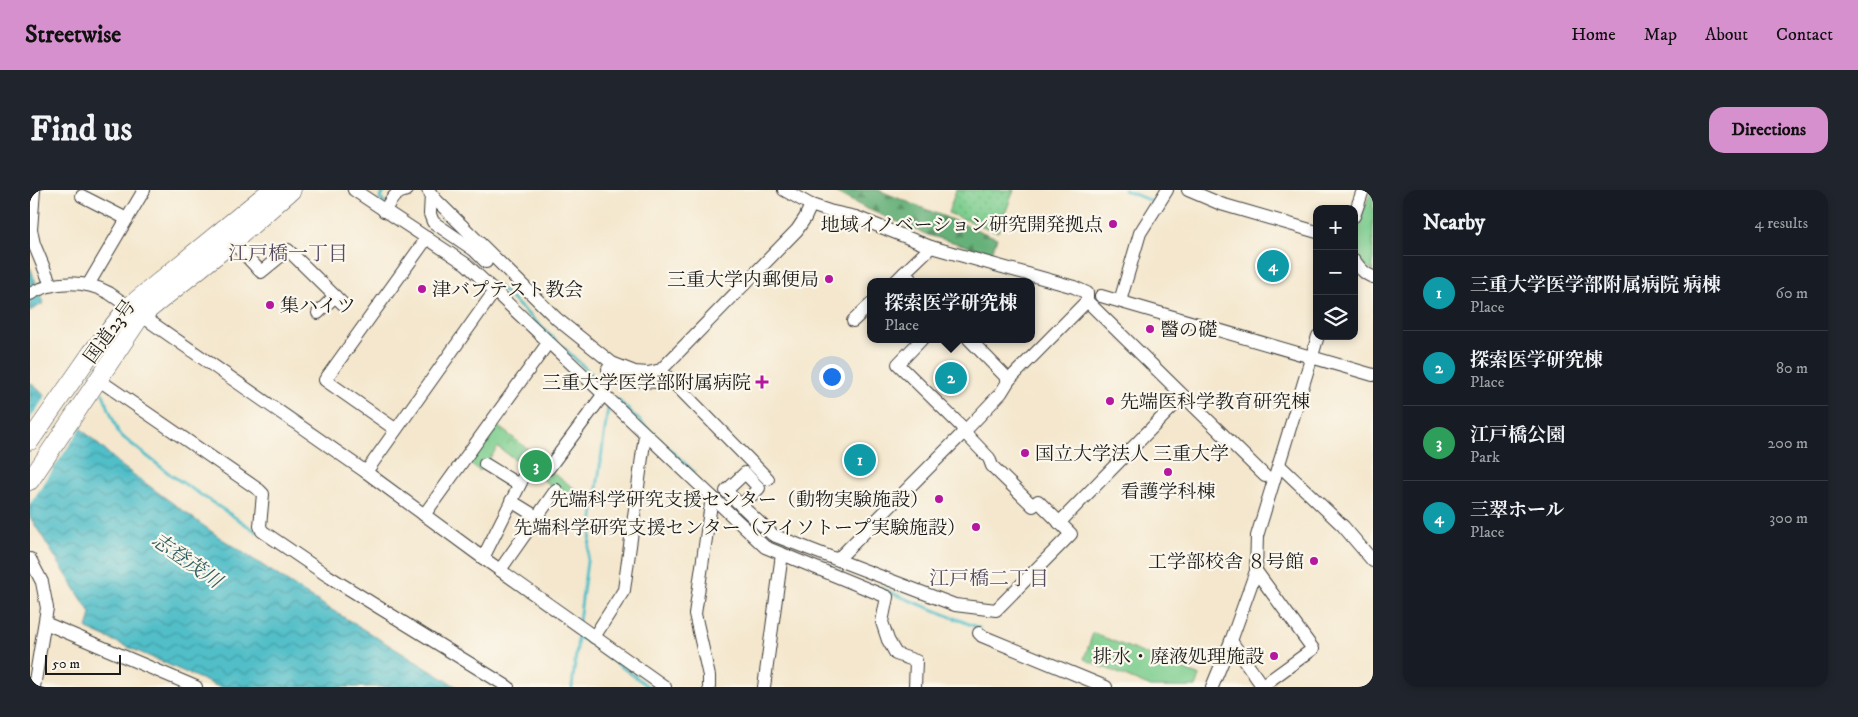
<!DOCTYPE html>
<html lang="en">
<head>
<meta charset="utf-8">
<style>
	:root { --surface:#171b24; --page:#20242c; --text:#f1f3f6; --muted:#9ea1a6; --line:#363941; --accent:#d690ce }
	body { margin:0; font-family:"IM FELL DW Pica","Noto Serif JP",serif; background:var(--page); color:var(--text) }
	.controls { position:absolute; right:15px; top:15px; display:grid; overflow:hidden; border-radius:10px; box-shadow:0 2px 8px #0003 }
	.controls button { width:45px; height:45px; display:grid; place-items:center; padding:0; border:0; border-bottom:1px solid var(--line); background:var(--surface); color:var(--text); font:25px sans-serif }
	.scale { position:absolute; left:15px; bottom:12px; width:76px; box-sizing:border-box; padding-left:5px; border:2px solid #1c1c1c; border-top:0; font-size:14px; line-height:18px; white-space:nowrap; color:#1c1c1c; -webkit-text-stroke:4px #fbf7ec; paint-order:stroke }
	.you { position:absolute; left:801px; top:186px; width:18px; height:18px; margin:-12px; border:4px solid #fff; border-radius:50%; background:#1a73e8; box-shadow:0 0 0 8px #1a73e833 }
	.badge { display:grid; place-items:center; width:32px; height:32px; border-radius:50%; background:var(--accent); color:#fff; font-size:16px; font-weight:700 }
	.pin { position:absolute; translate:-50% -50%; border:2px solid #fff; box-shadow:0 1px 5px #0006 }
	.popup { position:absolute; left:837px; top:88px; width:168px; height:65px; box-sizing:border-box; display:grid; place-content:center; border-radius:10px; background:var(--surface); filter:drop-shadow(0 1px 4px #0005); font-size:16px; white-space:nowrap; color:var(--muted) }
	.popup b { font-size:19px; color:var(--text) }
	.popup::after { content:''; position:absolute; left:50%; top:100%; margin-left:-10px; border:10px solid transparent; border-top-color:var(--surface) }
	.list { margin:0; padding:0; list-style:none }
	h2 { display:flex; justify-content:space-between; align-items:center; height:65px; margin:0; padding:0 20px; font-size:21px }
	h2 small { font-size:16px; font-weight:400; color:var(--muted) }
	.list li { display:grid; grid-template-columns:32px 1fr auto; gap:15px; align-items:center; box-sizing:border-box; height:75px; padding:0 20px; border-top:1px solid var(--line) }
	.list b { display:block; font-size:19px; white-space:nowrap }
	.list p { margin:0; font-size:16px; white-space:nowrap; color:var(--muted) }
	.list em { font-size:16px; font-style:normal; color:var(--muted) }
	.icon { flex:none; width:28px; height:28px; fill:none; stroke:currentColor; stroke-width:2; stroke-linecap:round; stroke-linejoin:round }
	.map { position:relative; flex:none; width:1343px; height:497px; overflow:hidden; border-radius:15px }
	header { display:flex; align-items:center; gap:30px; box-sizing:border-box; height:70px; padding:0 25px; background:var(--accent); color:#111 }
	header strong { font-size:24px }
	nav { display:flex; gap:28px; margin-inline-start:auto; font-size:18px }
	.intro { display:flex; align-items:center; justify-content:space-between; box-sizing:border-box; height:120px; padding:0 30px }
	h1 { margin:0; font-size:35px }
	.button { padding:12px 22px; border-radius:15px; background:var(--accent); color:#111; font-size:18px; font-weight:700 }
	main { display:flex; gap:30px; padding:0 30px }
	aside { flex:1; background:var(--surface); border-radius:15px; box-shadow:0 2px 8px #0003 }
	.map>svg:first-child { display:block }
	.grass { fill:url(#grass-dots); stroke:#4c7455 }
	.forest { fill:url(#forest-firs); stroke:#41664a }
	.park { fill:url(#park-crowns); stroke:#4c7455 }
	.pitch { fill:#7dcd8e; stroke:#4c7455 }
	.water { fill:url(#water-waves); stroke:#366d72 }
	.pier { fill:#f4e7cd }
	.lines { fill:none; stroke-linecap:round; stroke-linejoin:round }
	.stream { stroke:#51bec8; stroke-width:3 }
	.minor-casing { stroke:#3c3a37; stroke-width:14 }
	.highway-casing { stroke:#3c3a37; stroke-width:19 }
	.minor { stroke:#fff; stroke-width:12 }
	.highway { stroke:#fff; stroke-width:18 }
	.poi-dot { fill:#b5179e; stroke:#fbf7ec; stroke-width:2 }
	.labels { text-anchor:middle; stroke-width:4.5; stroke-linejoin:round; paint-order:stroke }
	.poi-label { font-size:19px; fill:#1c1c1c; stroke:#fbf7ec; text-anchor:end }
	.street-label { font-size:19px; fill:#1c1c1c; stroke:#fbf7ec }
	.neighbourhood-label { font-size:20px; fill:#574b61; stroke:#fbf7ec }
	.water-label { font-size:20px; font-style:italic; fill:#315d61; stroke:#fbf7ec }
</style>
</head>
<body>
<header>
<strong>Streetwise</strong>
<nav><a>Home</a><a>Map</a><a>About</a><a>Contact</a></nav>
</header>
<div class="intro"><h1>Find us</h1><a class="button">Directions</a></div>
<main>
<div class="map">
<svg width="1343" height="497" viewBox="0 0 1343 497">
	<defs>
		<pattern id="grass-dots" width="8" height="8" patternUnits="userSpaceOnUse" patternTransform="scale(1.25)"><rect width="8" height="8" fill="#7dcd8e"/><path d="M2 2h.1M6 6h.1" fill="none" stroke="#6baf7a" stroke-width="1.8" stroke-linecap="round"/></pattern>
		<pattern id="forest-firs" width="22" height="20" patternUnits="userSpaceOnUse" patternTransform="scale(1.25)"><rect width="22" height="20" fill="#66b079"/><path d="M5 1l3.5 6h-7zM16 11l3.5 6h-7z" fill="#538e62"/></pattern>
		<pattern id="park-crowns" width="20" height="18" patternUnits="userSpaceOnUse" patternTransform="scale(1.25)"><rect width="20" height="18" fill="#7dcd8e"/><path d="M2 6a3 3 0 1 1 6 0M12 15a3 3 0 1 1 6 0" fill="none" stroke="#6baf7a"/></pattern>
		<pattern id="water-waves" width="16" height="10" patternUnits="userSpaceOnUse" patternTransform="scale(1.25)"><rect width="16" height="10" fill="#51bec8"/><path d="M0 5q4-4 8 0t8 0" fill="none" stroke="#429aa2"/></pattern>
	</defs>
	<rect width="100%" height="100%" fill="#fbf7ec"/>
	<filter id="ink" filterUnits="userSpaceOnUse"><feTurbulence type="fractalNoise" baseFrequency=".02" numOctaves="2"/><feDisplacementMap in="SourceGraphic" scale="10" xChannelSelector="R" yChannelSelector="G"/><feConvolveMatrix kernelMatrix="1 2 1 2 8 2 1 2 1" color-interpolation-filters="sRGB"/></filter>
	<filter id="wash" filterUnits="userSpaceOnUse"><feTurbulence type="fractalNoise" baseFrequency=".0096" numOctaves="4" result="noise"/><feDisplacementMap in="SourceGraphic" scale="20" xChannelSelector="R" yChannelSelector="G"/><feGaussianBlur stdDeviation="1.12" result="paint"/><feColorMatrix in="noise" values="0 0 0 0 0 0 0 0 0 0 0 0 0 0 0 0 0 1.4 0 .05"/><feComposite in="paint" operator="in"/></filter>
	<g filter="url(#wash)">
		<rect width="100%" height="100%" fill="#f4e7cd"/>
		<path class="grass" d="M926,0H984L968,42L918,23Z"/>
		<path class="forest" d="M801,0H848L967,48L961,63L898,45L835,18Z"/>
		<path class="park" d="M465,234L518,274L516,278L559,309L553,319L468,257L450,281L437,272Z"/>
		<g class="pitch">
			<path d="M1341,0H1343V81C1311,66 1334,23 1341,0Z"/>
			<path d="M1063,443L1170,486L1166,497H1121L1054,469Z"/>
		</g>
		<g class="water">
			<path d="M0,77L14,113L0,121Z"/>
			<path d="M0,192L93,277L189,347L284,409L427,497H189L57,439L61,424L0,327Z"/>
		</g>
		<path class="pier" d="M17,204L52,236L0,314V229Z"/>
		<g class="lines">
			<g class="stream">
				<path d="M355,0L350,9L356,13"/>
				<path d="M1094,0L1121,11"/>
				<path d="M467,95L570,192"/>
				<path d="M73,204L89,244L141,285L227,342"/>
				<path d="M587,209L664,282"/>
				<path d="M723,338L739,351L783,370"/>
				<path d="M844,396L949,438"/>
				<path d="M549,431L578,217"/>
				<path d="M548,447L555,450L619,497"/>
				<path d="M542,497L549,440"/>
			</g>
		</g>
	</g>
	<g filter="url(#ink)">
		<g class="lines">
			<g class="minor-casing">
				<g id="minor">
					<path d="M4,0L1,40L4,54L21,95"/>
					<path d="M324,0L436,74L735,357L857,407L852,432L858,450L866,464L886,471L885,497"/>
					<path d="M398,0L406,10L527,129L582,173L605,182L618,183L631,180L767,40L775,28L781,15"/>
					<path d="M754,0L781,15L799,21L826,27L901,57L1044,97L1057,103V111L979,190L971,203L934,242L808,369"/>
					<path d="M1158,0L1191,14L1287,42"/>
					<path d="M401,4L400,24L403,32L444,60L456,72"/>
					<path d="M52,6L97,29"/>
					<path d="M354,21C361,11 364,2 377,0"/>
					<path d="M1324,26L1333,0"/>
					<path d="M203,52L231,82L258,60L313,114"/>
					<path d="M1324,70C1329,77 1334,84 1343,87"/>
					<path d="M865,92L874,83"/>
					<path d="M883,92L874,83L901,57"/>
					<path d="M58,95L114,0"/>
					<path d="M0,104C24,90 55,90 79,103L336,282L453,368L635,497"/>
					<path d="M1071,106L1343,185"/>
					<path d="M1057,111L1235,286"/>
					<path d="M1090,111L1110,43L1137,0"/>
					<path d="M288,123L305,106"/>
					<path d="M823,131L841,114"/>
					<path d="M939,149L979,190"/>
					<path d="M578,179L597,190L644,193"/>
					<path d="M638,187L738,289"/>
					<path d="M69,190L229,300L233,304L230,336L232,341L298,386L478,497"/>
					<path d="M365,239L295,190L397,48"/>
					<path d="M455,274L489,295"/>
					<path d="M1249,275L1313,336L1343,371"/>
					<path d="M518,279L573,205"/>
					<path d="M336,282L464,102"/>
					<path d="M481,311L507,327"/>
					<path d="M711,316L729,298L715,283L696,301C712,316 727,331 743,345L925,415L966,420L1041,344L1008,311L1003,316L962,276L959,268L934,242L931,236L868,174L892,149"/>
					<path d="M394,325L518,153"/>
					<path d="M1029,333L1153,206"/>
					<path d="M453,368L498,278"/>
					<path d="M0,369L12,392L17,418L4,497"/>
					<path d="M470,380L526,300"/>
					<path d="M1226,381L1283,459L1232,496"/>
					<path d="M15,433L166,497"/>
					<path d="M949,443L952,446L1076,497"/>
					<path d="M564,447L594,400L615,245"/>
					<path d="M1201,451L1233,497"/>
					<path d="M679,497V486L665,424L682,307"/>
					<path d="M734,497L752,364"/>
					<path d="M1182,497L1201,451L1226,381L1227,346L1288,146"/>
				</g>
			</g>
			<g class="highway-casing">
				<g id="highway">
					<path d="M0,251L62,162L98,117L241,0"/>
					<path d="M0,291L111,126L203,52L262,0"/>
				</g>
			</g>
			<use href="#minor" class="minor"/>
			<use href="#highway" class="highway"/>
		</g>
	</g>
	<g class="poi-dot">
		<circle cx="1083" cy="34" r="5"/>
		<circle cx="799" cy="89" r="5"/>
		<circle cx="392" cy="99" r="5"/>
		<circle cx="240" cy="115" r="5"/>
		<circle cx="1120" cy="139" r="5"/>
		<path d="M729.5 184.5h5v5h5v5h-5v5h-5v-5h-5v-5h5z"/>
		<circle cx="1080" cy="211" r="5"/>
		<circle cx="995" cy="263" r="5"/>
		<circle cx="1138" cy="282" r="5"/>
		<circle cx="909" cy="309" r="5"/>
		<circle cx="946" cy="337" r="5"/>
		<circle cx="1284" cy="371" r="5"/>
		<circle cx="1244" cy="466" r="5"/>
	</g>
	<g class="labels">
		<g class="poi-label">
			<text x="1073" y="41">地域イノベーション研究開発拠点</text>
			<text x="789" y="96">三重大学内郵便局</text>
			<text x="402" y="106" text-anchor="start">津バプテスト教会</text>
			<text x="250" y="122" text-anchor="start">集ハイツ</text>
			<text x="1130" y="146" text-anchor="start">醫の礎</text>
			<text x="721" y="199">三重大学医学部附属病院</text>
			<text x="1090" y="218" text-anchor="start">先端医科学教育研究棟</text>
			<text x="1005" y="270" text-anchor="start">国立大学法人 三重大学</text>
			<text x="1138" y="308" text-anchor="middle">看護学科棟</text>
			<text x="899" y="316">先端科学研究支援センター（動物実験施設）</text>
			<text x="936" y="344">先端科学研究支援センター（アイソトープ実験施設）</text>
			<text x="1274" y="378">工学部校舎 ８号館</text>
			<text x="1234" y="473">排水・廃液処理施設</text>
		</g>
		<g class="street-label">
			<text transform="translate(79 141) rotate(-54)" y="7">国道23号</text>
		</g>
		<g class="neighbourhood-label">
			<text x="258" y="70">江戸橋一丁目</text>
			<text x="959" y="395">江戸橋二丁目</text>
		</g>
		<g class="water-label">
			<text transform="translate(157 370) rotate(35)" y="7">志登茂川</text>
		</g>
	</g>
</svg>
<div class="controls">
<button>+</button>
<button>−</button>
<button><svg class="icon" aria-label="layers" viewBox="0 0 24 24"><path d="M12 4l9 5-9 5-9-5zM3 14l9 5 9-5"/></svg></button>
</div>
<div class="scale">50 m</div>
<div class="you"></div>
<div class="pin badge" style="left:830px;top:270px;background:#0f9aa8">1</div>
<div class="pin badge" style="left:921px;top:188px;background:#0f9aa8">2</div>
<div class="popup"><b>探索医学研究棟</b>Place</div>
<div class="pin badge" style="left:506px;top:276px;background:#2e9e5b">3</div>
<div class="pin badge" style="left:1243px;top:76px;background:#0f9aa8">4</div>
</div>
<aside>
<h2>Nearby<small>4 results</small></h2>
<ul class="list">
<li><span class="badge" style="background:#0f9aa8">1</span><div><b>三重大学医学部附属病院 病棟</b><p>Place</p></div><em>60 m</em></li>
<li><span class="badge" style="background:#0f9aa8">2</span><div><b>探索医学研究棟</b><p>Place</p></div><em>80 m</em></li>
<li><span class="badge" style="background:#2e9e5b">3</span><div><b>江戸橋公園</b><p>Park</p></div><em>200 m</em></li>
<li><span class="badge" style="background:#0f9aa8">4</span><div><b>三翠ホール</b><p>Place</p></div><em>300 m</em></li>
</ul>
</aside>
</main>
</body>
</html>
